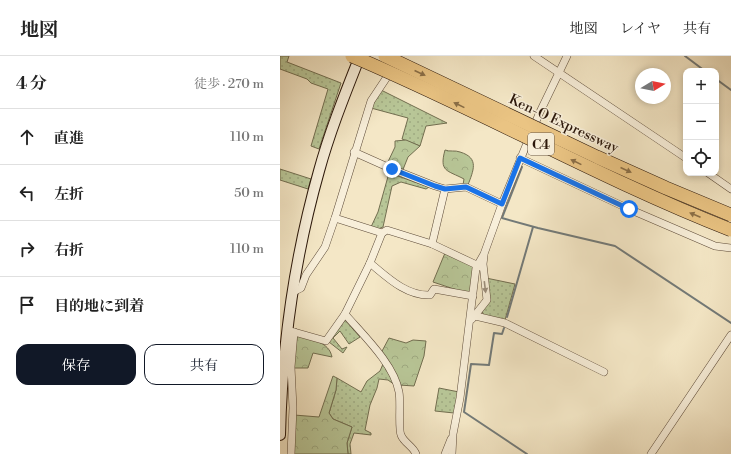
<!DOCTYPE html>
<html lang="ja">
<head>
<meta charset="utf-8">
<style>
	:root { --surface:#fff; --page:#f2f2f2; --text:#222; --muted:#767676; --line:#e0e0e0; --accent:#111827 }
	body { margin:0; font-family:"Libre Bodoni","Noto Serif JP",serif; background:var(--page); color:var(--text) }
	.controls { position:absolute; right:12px; top:12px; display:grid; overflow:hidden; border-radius:8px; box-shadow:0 2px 6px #0003 }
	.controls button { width:36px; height:36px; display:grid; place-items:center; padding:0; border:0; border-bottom:1px solid var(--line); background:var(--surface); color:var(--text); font:20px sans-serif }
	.compass { position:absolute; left:355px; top:12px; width:36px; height:36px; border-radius:50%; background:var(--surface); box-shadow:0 2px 6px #0003; rotate:80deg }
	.stop { position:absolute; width:12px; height:12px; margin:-9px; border:3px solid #1a73e8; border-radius:50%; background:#fff }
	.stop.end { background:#1a73e8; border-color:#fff; box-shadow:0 1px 4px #0008 }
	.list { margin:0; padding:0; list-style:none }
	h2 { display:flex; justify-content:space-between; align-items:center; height:52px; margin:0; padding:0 16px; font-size:17px }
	h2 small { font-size:13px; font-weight:400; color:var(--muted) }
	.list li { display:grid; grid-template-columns:26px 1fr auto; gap:12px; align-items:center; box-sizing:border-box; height:56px; padding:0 16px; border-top:1px solid var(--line) }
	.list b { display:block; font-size:15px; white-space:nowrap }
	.list em { font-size:13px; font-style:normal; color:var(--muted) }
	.actions { display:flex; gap:8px; padding:12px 16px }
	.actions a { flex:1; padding:9px 0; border:1px solid var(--accent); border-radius:12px; text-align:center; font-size:14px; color:var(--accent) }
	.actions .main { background:var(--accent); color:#fff }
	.icon { flex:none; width:22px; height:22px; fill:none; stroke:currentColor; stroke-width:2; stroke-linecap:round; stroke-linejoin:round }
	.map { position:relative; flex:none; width:451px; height:398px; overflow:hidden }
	header { display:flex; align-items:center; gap:24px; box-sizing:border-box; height:56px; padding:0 20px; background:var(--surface); border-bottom:1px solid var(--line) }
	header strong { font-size:19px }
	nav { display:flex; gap:22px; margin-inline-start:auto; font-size:14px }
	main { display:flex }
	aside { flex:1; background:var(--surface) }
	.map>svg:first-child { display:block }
	.grass { fill:url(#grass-dots); stroke:#726e50 }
	.forest { fill:url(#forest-crowns); stroke:#726e50 }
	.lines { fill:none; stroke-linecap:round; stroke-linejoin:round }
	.stream { stroke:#737a78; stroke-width:2 }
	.street-casing { stroke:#5d4b39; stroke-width:8 }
	.secondary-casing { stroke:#2b170a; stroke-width:12 }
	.street { stroke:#f8efda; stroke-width:7 }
	.secondary { stroke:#f8efda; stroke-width:10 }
	.highway-bridge-casing { stroke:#2b170a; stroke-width:14; stroke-linecap:butt }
	.highway-bridge { stroke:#eac483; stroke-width:13 }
	.oneway { fill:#8a6e46 }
	.oneway2 { fill:#9c8e7c }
	.route { stroke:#1a73e8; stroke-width:5 }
	.labels { text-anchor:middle; stroke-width:3; stroke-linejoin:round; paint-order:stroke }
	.shield { fill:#f8efda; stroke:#685848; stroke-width:1 }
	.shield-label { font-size:13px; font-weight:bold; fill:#2b170a }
	.street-label { font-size:14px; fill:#2b170a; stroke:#f8efda }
</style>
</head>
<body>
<header>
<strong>地図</strong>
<nav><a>地図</a><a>レイヤ</a><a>共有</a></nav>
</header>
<main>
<aside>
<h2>4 分<small>徒歩 · 270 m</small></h2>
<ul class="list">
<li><svg class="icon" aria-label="ahead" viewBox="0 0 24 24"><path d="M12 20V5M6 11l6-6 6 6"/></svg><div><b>直進</b></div><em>110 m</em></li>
<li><svg class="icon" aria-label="left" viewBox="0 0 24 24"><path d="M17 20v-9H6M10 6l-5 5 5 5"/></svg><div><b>左折</b></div><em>50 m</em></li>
<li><svg class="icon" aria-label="right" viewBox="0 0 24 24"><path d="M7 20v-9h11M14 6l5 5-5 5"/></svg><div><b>右折</b></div><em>110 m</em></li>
<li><svg class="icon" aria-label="arrive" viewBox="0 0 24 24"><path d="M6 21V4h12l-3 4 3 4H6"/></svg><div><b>目的地に到着</b></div></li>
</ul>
<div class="actions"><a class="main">保存</a><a>共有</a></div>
</aside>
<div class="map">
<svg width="451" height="398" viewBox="0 0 451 398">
	<defs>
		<pattern id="grass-dots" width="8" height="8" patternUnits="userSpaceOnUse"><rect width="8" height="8" fill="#b8c697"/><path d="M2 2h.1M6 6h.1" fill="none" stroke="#9ea981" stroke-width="1.8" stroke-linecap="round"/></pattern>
		<pattern id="forest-crowns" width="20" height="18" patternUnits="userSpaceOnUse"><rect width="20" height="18" fill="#b8c697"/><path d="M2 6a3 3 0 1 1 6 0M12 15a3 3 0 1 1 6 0" fill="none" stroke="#9ea981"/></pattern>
	</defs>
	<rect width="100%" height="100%" fill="#f4e7c6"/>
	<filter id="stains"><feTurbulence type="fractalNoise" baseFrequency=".005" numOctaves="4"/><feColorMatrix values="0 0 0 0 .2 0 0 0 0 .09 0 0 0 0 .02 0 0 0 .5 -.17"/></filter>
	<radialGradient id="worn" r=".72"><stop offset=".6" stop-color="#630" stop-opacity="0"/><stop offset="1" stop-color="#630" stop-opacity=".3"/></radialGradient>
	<g class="grass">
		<path d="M0,0H9L7,6L61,27L39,93L31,90L48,33L31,27L27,23L0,13Z"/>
		<path d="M101,34L167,67L146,70L140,90L122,83L128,62L91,52Z"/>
		<path d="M0,113L31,123L28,133L0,124Z"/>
		<path d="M109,117L149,131L146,133L121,126L112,130L103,171L98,173L91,171L98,156Z"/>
		<path d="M206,222L235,228L225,264L204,260L202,255Z"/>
		<path d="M65,264L80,281L69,288L60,275L53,282L62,293L67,291L63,297L49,286Z"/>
		<path d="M103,308L115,329L108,324L99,323L97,332L90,349L85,374L91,377V379L74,377L70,388L71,398H68L67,387L72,371L53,363L49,357L56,334L57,322L81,336L87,325L100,315Z"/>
		<path d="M159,332L179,336L174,357L155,355Z"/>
	</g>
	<g class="forest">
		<path d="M126,84L140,90L128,101L122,116L106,110L115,91V85Z"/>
		<path d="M165,94C170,96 175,94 180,96C200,102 193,115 188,129H183L184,123C167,114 159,116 165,94Z"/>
		<path d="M165,197L193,210L192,235L189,238L153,226Z"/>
		<path d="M17,280H19C33,284 49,286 52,301L33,297L28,312H13Z"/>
		<path d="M109,282L126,287L133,284L146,285L144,300L134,330L119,329L101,297Z"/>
		<path d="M53,320L57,322L56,334L49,357L53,363L72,371L67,387L68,398H12L14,359L39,361Z"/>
	</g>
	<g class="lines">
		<g class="stream">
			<path d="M405,0L425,15"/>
			<path d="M436,23L451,34"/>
			<path d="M242,111L222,162L258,172L335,190L451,267"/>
			<path d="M227,261L253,171"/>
			<path d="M224,272L222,278L214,277L209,309L191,308L184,356L247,398"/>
		</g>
		<g class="street-casing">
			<g id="street">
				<path d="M254,0L406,102"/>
				<path d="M74,96L112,113L155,130L165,133L186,131L222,148"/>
				<path d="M240,102L349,153L435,190L451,192"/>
				<path d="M428,117L451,133"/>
				<path d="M55,162L102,177L107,174L152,188L165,133"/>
				<path d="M152,188L201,211"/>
				<path d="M90,207C107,221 126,240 150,239L154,233L193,240"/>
				<path d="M13,236L21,232L26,219L45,191L55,162L91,45L111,15"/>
				<path d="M65,258C83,279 114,308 119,336C121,346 118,373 121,379C124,387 133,390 136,398"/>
				<path d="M191,259L225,267L324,316"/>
				<path d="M192,263L207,244L203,208L204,200"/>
				<path d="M7,274L46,285L65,258L90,207L102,177"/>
				<path d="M11,398L13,352L11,311L14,276"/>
				<path d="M165,398L171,383"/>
				<path d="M172,398L173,378L180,342L196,212L204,198L222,148L259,58L287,0"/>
				<path d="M371,398L451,279"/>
			</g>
		</g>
		<g class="secondary-casing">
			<path id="secondary" d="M0,379C2,290 15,200 39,115C50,75 65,38 80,0"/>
		</g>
		<use href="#street" class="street"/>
		<use href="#secondary" class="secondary"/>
		<g class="highway-bridge-casing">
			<g id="highway-bridge">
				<path d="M72,0C200,54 321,123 451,174"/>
				<path d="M105,0L317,101L386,132L451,159"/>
			</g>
		</g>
		<use href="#highway-bridge" class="highway-bridge"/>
	</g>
	<defs><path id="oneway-solid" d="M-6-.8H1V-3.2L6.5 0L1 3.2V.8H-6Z"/></defs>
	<g class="oneway">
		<use href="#oneway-solid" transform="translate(140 17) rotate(25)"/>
		<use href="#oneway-solid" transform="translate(179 49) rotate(-154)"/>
		<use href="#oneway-solid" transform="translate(296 106) rotate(-154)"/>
		<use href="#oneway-solid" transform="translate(346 114) rotate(24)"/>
		<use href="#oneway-solid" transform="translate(415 159) rotate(-157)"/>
	</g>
	<use class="oneway2" href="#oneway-solid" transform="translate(205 231) rotate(83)"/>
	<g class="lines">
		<path class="route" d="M112,113L155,130L165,133L186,131L222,148L240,102L349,153"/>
	</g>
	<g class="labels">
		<rect class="shield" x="248" y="77" width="26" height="22" rx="3"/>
		<g class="shield-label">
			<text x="261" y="93">C4</text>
		</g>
		<g class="street-label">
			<text transform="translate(284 67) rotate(25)" y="5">Ken-O Expressway</text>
		</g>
	</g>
	<rect width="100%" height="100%" filter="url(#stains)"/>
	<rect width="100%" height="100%" fill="url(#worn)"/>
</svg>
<div class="controls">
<button>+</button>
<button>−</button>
<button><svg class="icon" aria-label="locate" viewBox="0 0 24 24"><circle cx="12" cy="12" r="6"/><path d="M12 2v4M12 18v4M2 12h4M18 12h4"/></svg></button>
</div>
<svg class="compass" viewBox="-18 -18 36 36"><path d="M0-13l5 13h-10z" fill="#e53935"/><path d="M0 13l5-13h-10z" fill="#767676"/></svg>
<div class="stop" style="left:349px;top:153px"></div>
<div class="stop end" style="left:112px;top:113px"></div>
</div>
</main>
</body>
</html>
